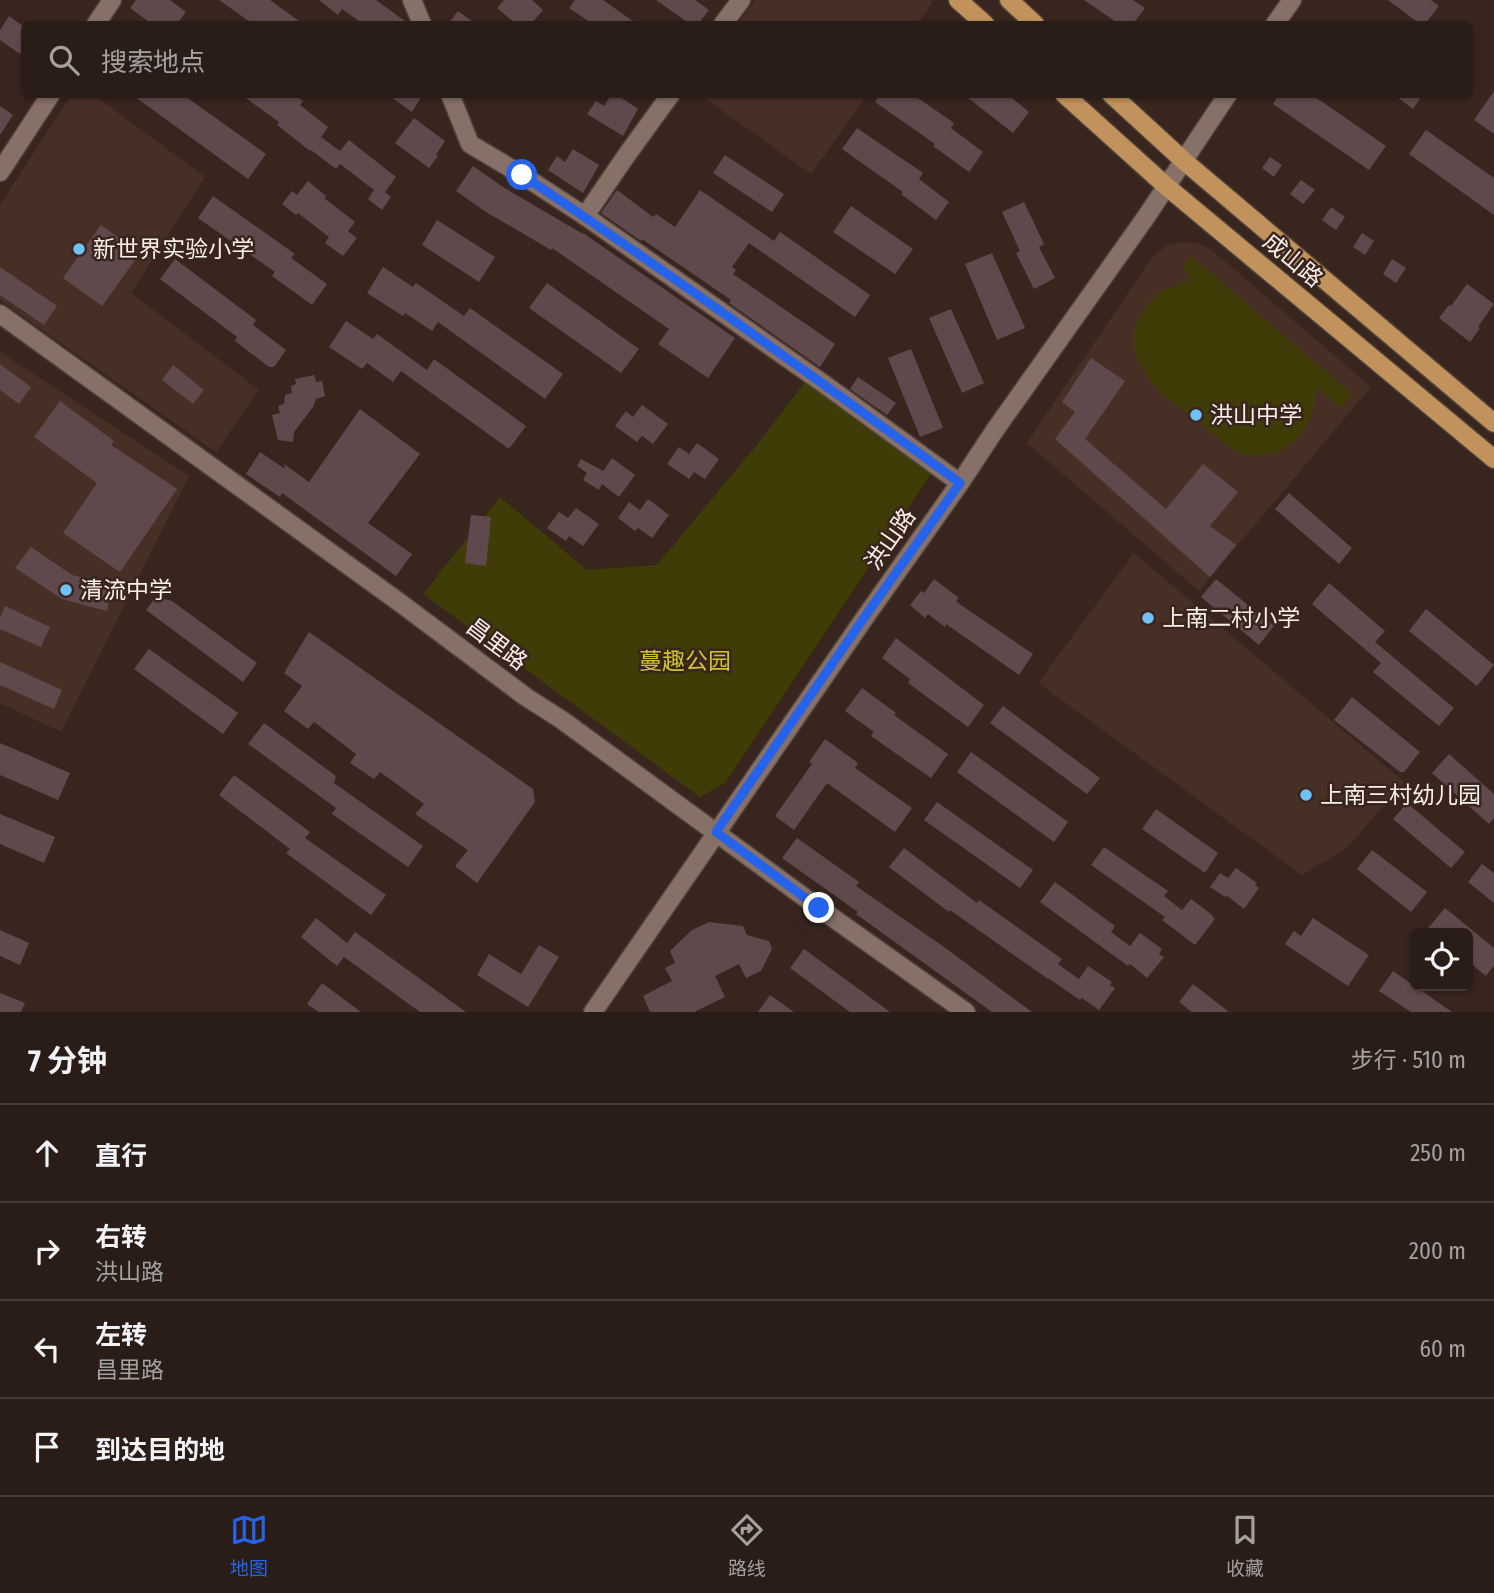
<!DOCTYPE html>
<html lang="zh">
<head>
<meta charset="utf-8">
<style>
	:root { --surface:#2a1c16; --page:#32251f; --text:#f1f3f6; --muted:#a5a1a1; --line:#463a35; --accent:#2563eb }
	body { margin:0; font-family:"Fira Sans Condensed","Noto Sans SC",sans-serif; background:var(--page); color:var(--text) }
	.controls { position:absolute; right:21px; bottom:21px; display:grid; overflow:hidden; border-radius:10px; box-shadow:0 2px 5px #0004 }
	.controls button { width:63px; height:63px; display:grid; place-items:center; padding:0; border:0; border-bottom:2px solid var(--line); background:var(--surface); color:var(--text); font:35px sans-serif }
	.stop { position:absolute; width:21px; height:21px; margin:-16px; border:5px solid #2563eb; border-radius:50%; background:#fff }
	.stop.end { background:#2563eb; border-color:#fff; box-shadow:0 2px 7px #0008 }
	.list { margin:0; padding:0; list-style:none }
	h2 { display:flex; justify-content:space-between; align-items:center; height:91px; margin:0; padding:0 28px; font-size:30px }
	h2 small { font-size:23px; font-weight:400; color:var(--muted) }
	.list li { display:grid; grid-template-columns:46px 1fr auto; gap:21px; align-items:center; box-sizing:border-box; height:98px; padding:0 28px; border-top:2px solid var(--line) }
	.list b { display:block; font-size:26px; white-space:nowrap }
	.list p { margin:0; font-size:23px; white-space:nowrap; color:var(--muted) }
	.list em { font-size:23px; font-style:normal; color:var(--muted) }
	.icon { flex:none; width:38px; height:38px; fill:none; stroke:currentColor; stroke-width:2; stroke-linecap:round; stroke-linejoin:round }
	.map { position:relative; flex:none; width:1494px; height:1012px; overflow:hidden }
	.search { position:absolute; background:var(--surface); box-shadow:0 2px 5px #0004; left:21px; right:21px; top:21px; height:77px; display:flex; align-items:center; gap:18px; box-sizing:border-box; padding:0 24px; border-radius:10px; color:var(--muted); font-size:26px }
	.sheet { height:483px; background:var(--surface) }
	nav { display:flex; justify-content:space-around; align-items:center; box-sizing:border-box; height:98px; border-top:2px solid var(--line); background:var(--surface); font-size:19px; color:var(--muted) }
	nav a { display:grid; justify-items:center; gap:4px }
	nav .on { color:var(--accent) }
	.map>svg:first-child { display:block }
	.built { fill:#482f26 }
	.green { fill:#403c07 }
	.building { fill:#60494d }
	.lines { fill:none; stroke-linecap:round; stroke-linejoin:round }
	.minor-casing { stroke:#4f403a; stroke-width:21 }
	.major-casing { stroke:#4f403a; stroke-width:21 }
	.minor { stroke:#867068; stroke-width:18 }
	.major { stroke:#c1925b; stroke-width:18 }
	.route { stroke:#2563eb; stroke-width:9 }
	.poi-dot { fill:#71c1f5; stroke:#38251e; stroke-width:2.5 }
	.labels { text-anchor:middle; stroke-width:5; stroke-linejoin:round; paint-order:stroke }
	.poi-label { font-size:23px; fill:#fcefea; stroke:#38251e; text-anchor:start }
	.street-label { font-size:23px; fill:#fcefea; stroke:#38251e }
	.park-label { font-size:23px; fill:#d0c42b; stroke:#38251e }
</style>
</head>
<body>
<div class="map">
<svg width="1494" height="1012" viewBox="0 0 1494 1012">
	<rect width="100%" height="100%" fill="#38251e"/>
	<g class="built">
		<path d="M755,0H931L933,2L917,24H738Z"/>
		<path d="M71,95H94L205,177L131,293L259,390L216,452L0,300V205Z"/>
		<path d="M700,95H867L811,174Z"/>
		<path d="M1181,242L1197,243L1213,251L1371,387L1199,591L1027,443L1152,257L1166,246Z"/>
		<path d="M0,352L189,476L61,732L0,703Z"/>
		<path d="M1134,553L1404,782L1348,847L1302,875L1038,683Z"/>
	</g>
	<g class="green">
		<path d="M1191,256L1352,394L1341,408L1317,388L1310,421L1296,440L1278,452L1259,456L1241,454L1224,443L1160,392L1149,379L1135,356L1134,327L1147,305L1160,292L1192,279L1182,268Z"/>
		<path d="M805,382L890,433L934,469L725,783L700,797L423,594L500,497L587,570L657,565L756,446Z"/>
	</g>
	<g class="building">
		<path d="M136,0H170L186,12L177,24H152L130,8Z"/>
		<path d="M219,0H270L303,24H253Z"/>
		<path d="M319,0H376L409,24H363L342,9L338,15Z"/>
		<path d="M504,0H532L543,10L531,24H516L497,8Z"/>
		<path d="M575,0H603L637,24H593L569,8Z"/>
		<path d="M656,0H695L709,10L698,24H690Z"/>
		<path d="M1084,0H1133L1145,8L1133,24H1119Z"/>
		<path d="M1388,0H1431L1439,6L1425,24H1420Z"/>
		<path d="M458,11L476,24H448Z"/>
		<path d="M9,16L24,27V46L20,54L0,40V30Z"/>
		<path d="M1494,91V134L1474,120Z"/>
		<path d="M131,94H182L266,154L248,179Z"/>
		<path d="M240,94H294L303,101L300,105L328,127L321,137L340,151L349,140L396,177L385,192L391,197L382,210L368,199L374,190L340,164L336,169L311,150L310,151L277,125L279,122Z"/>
		<path d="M387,94H423L412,112Z"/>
		<path d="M612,94H616L638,109L623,136L587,114L596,101L604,106Z"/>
		<path d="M880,94H912L954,123L951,128L983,152L969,172L933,146L935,144L875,102Z"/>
		<path d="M963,94H1007L1029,112L1013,133Z"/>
		<path d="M1279,94H1311L1386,146L1369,170L1273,104Z"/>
		<path d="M1393,94H1423L1413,109Z"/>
		<path d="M0,106L13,115L0,135Z"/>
		<path d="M414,118L445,141L436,155L438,156L429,168L395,143Z"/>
		<path d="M857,128L923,173L919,179L949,202L936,220L901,194L903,192L842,149Z"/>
		<path d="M1426,130L1494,178V215L1409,154Z"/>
		<path d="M573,149L599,165L583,193L548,170L557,156L565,162Z"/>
		<path d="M725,155L784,194L772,212L713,173Z"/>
		<path d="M1270,157L1282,165L1274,177L1262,168Z"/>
		<path d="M473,166L503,187L583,234V233L735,338L708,378L658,344L669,329L552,248L551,250L486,212L456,191Z"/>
		<path d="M1301,180L1315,190L1303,204L1290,194Z"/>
		<path d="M308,181L326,196L324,198L355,222L348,231L357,238L343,256L325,243L329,237L298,213L296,215L282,204L292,191L297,195Z"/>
		<path d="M617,190L653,217L656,214L675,227L700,190L774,241L780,232L870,295L855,317L749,243L732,267L736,270L733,274L835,344L820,367L729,303L731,300L642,239L641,241L601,213Z"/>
		<path d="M213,196L295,254L291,258L327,284L312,305L272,276L275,272L198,218Z"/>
		<path d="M1024,202L1044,244L1039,247L1055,278L1034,289L1016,253L1020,251L1002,212Z"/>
		<path d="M851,206L913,249L895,274L833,232Z"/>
		<path d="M1331,207L1345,217L1336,230L1322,220Z"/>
		<path d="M437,220L495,257L479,282L422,245Z"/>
		<path d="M101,225L140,253L102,306L63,278Z"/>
		<path d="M1362,233L1374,241L1365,255L1353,247Z"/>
		<path d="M992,253L1025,328L997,340L965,264Z"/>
		<path d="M175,259L256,320L253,325L286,350L274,367H269L235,341L237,337L160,279Z"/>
		<path d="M1392,259L1406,268L1396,283L1383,274Z"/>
		<path d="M0,267L57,306L44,325L0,295Z"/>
		<path d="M383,267L413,287L416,283L464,316L470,308L563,374L545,399L438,322L432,331L405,313L403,316L367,293Z"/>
		<path d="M547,283L639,349L621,373L529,308Z"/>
		<path d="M1467,284L1494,304L1478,327L1480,328L1470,342L1439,318L1449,305L1451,306Z"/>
		<path d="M951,309L984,383L962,393L929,318Z"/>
		<path d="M346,321L373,339L377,334L427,370L434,359L526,426L509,449L401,371L393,382L367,363L362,369L329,347Z"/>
		<path d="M911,349L943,428L920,437L888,358Z"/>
		<path d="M1091,358L1125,381L1085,439L1166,509L1203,464L1238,492L1210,526L1236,545L1210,577L1055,439L1075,412L1062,402Z"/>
		<path d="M0,364L31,387L19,404L0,390Z"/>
		<path d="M173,365L204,390L193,404L162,380Z"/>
		<path d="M314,375L316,382L322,381L325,396L316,399L313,407L294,432L293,442L278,440L272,415L280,413L278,406L284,404L285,395L292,393L291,386L296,384L295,379Z"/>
		<path d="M858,377L896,403L887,415L850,389Z"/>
		<path d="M60,401L114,441L111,445L177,489L120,572L63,533L97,483L34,437Z"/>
		<path d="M642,405L668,424L653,444L642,436L637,442L615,426L626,411L633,417Z"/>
		<path d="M360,409L420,454L368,523L412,554L396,576L282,493L280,497L246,474L260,452L285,469L284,464L309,482Z"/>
		<path d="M697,443L719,459L705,479L694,472L689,479L667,464L679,447L689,454Z"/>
		<path d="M612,458L635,475L619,497L602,484L599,490L583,480L587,473L577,466L581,459L603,471Z"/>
		<path d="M1289,493L1352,548L1339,564L1275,509Z"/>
		<path d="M648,499L669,515L652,538L638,528L635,531L618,518L629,502L640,510Z"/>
		<path d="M576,508L599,524L583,546L569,536L566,541L547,528L559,512L568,518Z"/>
		<path d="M471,515L491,517L486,566L465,563Z"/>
		<path d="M31,547L72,575L112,585L107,611L62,599L15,568Z"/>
		<path d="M934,579L959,598L956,601L961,605L1033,654L1019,675L946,624L945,627L928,614L925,618L910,605L921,591L924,593Z"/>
		<path d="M1216,579L1274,626L1259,645L1201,597Z"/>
		<path d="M1329,583L1385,631L1375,642L1454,708L1439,726L1373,672L1381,663L1312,604Z"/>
		<path d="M156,597L172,601L257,663L243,682L146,610Z"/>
		<path d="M5,606L50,627L41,647L0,629V618Z"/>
		<path d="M1426,609L1494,665L1477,686L1409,631Z"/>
		<path d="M309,632L533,789L535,802L477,883L455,866L468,850L415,814L424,804L380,772L374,779L350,763L356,754L314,722L308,729L284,711L302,686L284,673Z"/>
		<path d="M896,638L984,705L968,727L908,683L910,679L882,658Z"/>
		<path d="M149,649L238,713L223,734L134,669Z"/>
		<path d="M0,662L62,690L54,709L0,685Z"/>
		<path d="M862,688L896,713L894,715L948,754L931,778L871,736L874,732L845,711Z"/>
		<path d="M1352,697L1420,752L1404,772H1400L1334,720Z"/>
		<path d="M1003,706L1100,778L1087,794L990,723Z"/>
		<path d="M264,723L336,776L334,783L423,846L408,867L332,814L336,808L248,744Z"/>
		<path d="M825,739L858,763L855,768L912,808L895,832L827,783L794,830L775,816L812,764L809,762Z"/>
		<path d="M0,743L70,773L58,800L0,775Z"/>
		<path d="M971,752L1068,822L1054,842L957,772Z"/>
		<path d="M1449,754L1494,794V818L1489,824L1432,773Z"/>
		<path d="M234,775L310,832L305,838L386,895L371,915L286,853L290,849L219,795Z"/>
		<path d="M937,802L1033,870L1020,888L924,820Z"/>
		<path d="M1407,803L1465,852L1451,868L1393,819Z"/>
		<path d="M1156,809L1218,853L1205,873L1142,829Z"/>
		<path d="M0,814L55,837L44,863L0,844Z"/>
		<path d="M797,838L859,882L856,886L944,947L1032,1012H992L856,914L858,912L782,858Z"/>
		<path d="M1104,847L1168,891L1164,896L1182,910L1191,899L1211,914L1215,919L1195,945L1162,920L1165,917L1091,865Z"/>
		<path d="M904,848L977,903L979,900L1062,959L1058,964L1079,979L1088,966L1112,982L1110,985L1115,988L1099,1010L1082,998L1080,1000L1048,978V979L950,910L949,912L889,867Z"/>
		<path d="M1372,850L1427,892L1411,912L1357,869Z"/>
		<path d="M1482,864L1494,873V903L1468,882Z"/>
		<path d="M1236,868L1257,883L1255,885L1259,888L1244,909L1226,895L1225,897L1210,887L1220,873L1228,878Z"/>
		<path d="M1055,882L1115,926L1111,932L1130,946L1140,933L1162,949L1159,954L1164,957L1147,978L1130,964L1128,966L1040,902Z"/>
		<path d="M1445,908L1494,948V965L1486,976L1468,961V933H1434L1428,928Z"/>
		<path d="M316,918L347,943L355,932L466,1012H420L344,957L337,966L301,937Z"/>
		<path d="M1313,918L1369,955L1348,986L1285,944L1294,931L1301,936Z"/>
		<path d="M709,922L743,926L747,935L769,941L772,949L761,971L746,978L739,964L715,976L725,997L694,1012H650L643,996L672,981L665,968L675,963L670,951L692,930Z"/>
		<path d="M0,930L29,943L20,965L0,956Z"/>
		<path d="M539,945L559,957L528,1007L477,975L489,954L521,974Z"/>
		<path d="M804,949L890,1012H850L790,968Z"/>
		<path d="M1393,971L1452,1012H1411L1379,991Z"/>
		<path d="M322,983L361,1012H319L307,1004Z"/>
		<path d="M1193,984L1229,1012H1192L1179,1002Z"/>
		<path d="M0,993L25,1003L21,1012H0Z"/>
		<path d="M770,995L794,1012H758Z"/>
	</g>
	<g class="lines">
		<g class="minor-casing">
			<g id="minor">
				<path d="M412,0L422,24"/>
				<path d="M96,24L112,0"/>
				<path d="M723,24L741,0"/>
				<path d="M1275,24L1292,0"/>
				<path d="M450,94L470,144L522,175L585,216L824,384L960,483"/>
				<path d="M0,172L51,94"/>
				<path d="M585,216L626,156L671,94"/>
				<path d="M0,314L399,602L526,697L562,720L819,908L966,1012"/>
				<path d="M593,1012L866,616L960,483L995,430L1146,217L1228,94"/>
			</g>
		</g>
		<g class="major-casing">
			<g id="major">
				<path d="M958,0L985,24"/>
				<path d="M1009,0L1035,24"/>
				<path d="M1064,94L1166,186L1494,459"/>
				<path d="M1111,94L1184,161L1494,423"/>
			</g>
		</g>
		<use href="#minor" class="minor"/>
		<use href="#major" class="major"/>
	</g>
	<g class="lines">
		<path class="route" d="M522,175C671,274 816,378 960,483L866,615L716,832L819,908"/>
	</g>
	<g class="poi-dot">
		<circle cx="79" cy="249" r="7"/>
		<circle cx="1196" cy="415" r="7"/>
		<circle cx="66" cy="590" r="7"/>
		<circle cx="1148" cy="618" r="7"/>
		<circle cx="1306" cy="795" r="7"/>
	</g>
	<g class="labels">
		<g class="poi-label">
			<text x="93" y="257">新世界实验小学</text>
			<text x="1210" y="423">洪山中学</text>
			<text x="80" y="598">清流中学</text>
			<text x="1162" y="626">上南二村小学</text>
			<text x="1320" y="803">上南三村幼儿园</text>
		</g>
		<g class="street-label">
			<text transform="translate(1293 260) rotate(40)" y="8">成山路</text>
			<text transform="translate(890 539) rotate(-55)" y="8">洪山路</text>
			<text transform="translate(497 644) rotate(37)" y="8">昌里路</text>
		</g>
		<g class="park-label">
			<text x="685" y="669">蔓趣公园</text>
		</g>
	</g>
</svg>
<div class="controls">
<button><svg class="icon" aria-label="locate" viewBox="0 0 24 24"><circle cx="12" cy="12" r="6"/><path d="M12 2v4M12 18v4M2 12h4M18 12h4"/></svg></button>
</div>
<div class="stop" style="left:522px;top:175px"></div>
<div class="stop end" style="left:819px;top:908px"></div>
<div class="search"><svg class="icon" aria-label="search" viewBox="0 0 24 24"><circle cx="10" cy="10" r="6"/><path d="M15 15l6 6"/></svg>搜索地点</div>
</div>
<section class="sheet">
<h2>7 分钟<small>步行 · 510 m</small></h2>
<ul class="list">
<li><svg class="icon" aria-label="ahead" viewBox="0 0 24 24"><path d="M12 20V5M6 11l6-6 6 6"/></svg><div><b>直行</b></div><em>250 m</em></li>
<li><svg class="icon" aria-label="right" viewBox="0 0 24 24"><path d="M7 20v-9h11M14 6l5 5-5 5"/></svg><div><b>右转</b><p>洪山路</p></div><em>200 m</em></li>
<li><svg class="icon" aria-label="left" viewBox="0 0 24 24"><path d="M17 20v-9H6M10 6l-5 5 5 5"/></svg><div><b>左转</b><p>昌里路</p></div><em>60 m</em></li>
<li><svg class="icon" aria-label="arrive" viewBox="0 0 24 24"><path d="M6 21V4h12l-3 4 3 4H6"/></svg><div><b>到达目的地</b></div></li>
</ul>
</section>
<nav>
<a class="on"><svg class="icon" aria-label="map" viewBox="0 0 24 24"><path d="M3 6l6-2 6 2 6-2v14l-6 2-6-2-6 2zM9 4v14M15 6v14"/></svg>地图</a>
<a><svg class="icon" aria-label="directions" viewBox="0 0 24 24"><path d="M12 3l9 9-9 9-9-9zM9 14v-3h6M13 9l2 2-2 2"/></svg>路线</a>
<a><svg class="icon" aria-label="saved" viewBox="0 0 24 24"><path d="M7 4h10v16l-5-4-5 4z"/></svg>收藏</a>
</nav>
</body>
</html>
